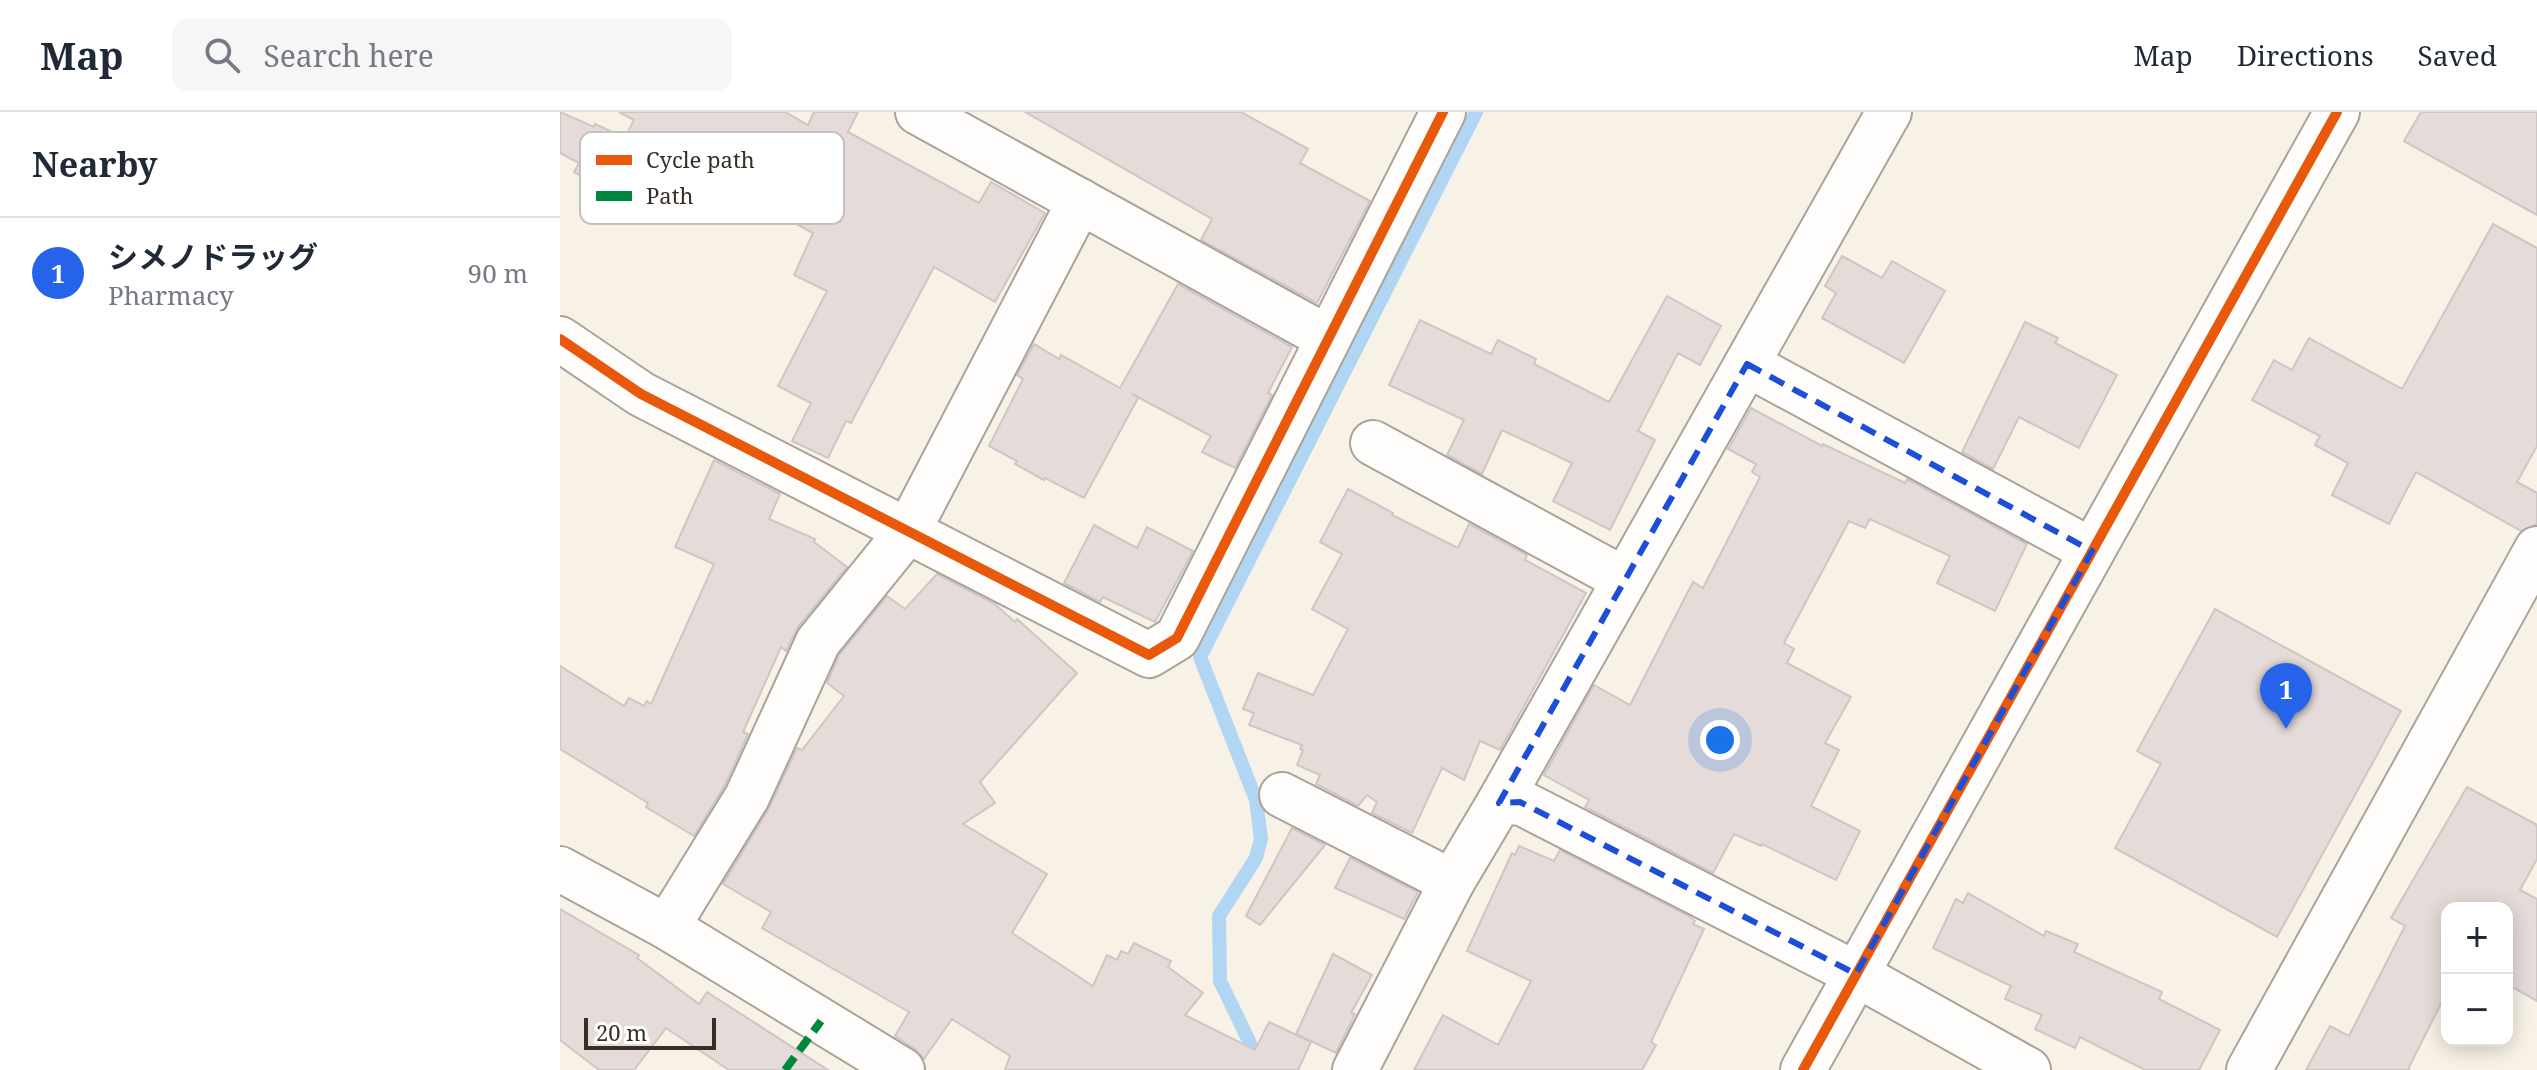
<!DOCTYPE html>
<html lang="en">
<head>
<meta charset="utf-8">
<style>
	:root { --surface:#fff; --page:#f6f6f7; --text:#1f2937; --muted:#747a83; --line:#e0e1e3; --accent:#2563eb }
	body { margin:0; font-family:"Noto Serif","Noto Sans JP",serif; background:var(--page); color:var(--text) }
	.controls { position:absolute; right:24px; bottom:24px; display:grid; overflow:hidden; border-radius:16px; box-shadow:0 4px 20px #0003 }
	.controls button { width:72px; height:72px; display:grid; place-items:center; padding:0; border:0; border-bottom:2px solid var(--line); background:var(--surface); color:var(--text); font:40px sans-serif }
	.scale { position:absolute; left:24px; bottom:20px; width:132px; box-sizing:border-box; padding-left:8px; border:4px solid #372f24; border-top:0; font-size:22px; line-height:28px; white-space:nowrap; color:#372f24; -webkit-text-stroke:6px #fff; paint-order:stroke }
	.you { position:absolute; left:1160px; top:628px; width:28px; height:28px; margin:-20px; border:6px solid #fff; border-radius:50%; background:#1a73e8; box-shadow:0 0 0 12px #1a73e833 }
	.badge { display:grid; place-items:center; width:52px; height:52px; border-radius:50%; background:var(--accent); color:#fff; font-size:26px; font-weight:700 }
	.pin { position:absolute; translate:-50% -66px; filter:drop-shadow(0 2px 4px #0008) }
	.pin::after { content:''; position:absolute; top:42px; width:28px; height:24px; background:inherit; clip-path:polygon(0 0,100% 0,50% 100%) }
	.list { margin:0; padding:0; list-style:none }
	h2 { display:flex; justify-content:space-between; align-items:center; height:104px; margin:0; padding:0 32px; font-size:34px }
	h2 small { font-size:26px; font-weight:400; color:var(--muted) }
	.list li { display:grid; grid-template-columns:52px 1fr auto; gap:24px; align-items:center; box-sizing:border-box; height:112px; padding:0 32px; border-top:2px solid var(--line) }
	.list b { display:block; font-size:30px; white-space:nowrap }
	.list p { margin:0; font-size:26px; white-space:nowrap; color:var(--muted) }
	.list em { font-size:26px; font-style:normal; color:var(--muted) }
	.icon { flex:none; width:44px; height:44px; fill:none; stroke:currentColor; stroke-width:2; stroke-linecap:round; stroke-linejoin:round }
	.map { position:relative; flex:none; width:1977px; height:958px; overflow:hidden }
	header { display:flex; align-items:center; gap:48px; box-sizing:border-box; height:112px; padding:0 40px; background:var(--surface); border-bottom:2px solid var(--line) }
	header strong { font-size:38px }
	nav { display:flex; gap:44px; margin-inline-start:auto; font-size:28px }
	.search { width:560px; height:72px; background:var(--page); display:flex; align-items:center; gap:20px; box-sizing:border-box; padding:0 28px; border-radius:16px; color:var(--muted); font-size:30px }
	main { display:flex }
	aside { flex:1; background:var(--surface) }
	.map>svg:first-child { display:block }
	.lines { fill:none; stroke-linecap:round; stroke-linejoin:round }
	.stream { stroke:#b1d6f4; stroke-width:14 }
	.building { fill:#e5dbd9; stroke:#cfc6c4; stroke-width:2 }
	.minor-casing { stroke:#a9a49a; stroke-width:48 }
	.minor { stroke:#fefdfb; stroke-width:44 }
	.quiet { stroke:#00873e; stroke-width:8; stroke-dasharray:16 8; stroke-linecap:butt }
	.cycleway-casing { stroke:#fff; stroke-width:15 }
	.cycleway { stroke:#e8590c; stroke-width:10 }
	.marked { fill:none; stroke:#1d4ed8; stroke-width:6; stroke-dasharray:16 10; stroke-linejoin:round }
	.key { fill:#fff; stroke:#c3c1bd; stroke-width:2 }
	.key-label { font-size:22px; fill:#372f24 }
</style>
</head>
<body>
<header>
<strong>Map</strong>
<div class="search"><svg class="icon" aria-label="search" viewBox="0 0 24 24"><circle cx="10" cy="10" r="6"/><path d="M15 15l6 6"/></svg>Search here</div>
<nav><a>Map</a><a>Directions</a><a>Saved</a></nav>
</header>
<main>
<aside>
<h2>Nearby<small></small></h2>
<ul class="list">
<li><span class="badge">1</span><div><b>シメノドラッグ</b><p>Pharmacy</p></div><em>90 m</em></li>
</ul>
</aside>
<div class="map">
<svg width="1977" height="958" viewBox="0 0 1977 958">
	<rect width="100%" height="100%" fill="#f7f1e6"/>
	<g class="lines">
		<path class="stream" d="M671,958L690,931L660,869L659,804L696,746L701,727L696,688L640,545L916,0"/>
	</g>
	<g class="building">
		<path d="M0,0L34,15L35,12L65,26L74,8L59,0H225L248,13L254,0H298L288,20L419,91L431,70L485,101L435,190L374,155L291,311L286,309L268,346L232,329L251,291L218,274L267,179L234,163L253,121L190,87L198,72L114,28L78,95L14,60L19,51L0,41Z"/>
		<path d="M465,0H681L748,37L740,51L810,89L757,191L641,128L652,107Z"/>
		<path d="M1861,0H1977V103L1844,29Z"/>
		<path d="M1933,112L1977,136V334L1957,370L1977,381V412L1961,419L1856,360L1829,412L1772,383L1788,351L1755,333L1760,324L1692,288L1714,248L1732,258L1749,226L1842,277Z"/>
		<path d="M1282,144L1322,166L1332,149L1385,179L1344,251L1262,206L1276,181L1265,174Z"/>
		<path d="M618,172L732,235L708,281L712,283L675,356L642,340L651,324L572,282L578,286L524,386L485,366L484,368L455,352L457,349L429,334L463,267L457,263L474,232L499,247L501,243L560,276Z"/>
		<path d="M1107,184L1161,214L1140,253L1118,241L1078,319L1095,328L1050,418L993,389L1012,351L942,318L922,362L887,343L904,308L829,273L860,208L931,242L938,228L976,247L974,252L1049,290Z"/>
		<path d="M1465,210L1498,226L1495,231L1557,263L1519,336L1459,305L1433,357L1402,340Z"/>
		<path d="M1191,296L1262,334L1263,332L1345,371L1347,367L1467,432L1435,499L1377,471L1390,444L1310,407L1305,416L1289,409L1224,531L1234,537L1227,551L1291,585L1265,631L1279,638L1251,694L1300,719L1276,768L1202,732L1201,734L1174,722L1153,761L1025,695L1029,688L984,663L1034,573L1070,593L1133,470L1143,476L1200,365L1192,360L1196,352L1168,337Z"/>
		<path d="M154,348L220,382L209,407L255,427L254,430L287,455L238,515L226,539L221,535L183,620L188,622L165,673L134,724L86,695L88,691L0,637V554L64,594L69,586L84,594L87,589L91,592L154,452L115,435Z"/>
		<path d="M788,377L833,401L832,403L898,436L909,412L967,443L965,448L1026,481L940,638L920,629L904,668L882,656L852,721L812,701L817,690L807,683L798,694L756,672L760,663L737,653L743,638L740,637L742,633L689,613L694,601L683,597L698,561L753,583L788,517L752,497L782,442L760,430Z"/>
		<path d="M534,413L577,436L587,415L633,439L595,510L543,485L540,490L504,471Z"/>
		<path d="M377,462L435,492L455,510L457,507L517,561L420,670L435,691L403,712L487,762L452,821L533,874L547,843L557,848L561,839L568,842L574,831L611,849L608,855L643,881L625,903L695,938L709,910L751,930L738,958H445L450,944L392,907L364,947L355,937L335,924L349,900L202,816L211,800L163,772L208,698L237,636L242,638L284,584L267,571L279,543L327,484L345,497Z"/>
		<path d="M1655,497L1841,599L1717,825L1555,736L1601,652L1577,639Z"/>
		<path d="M1907,675L1977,713V747L1960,778L1977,787V889L1947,872V796H1887V880L1848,957L1850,958H1746L1770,914L1789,924L1845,814L1831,806Z"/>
		<path d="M732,716L765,733L700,813L686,804Z"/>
		<path d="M959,734L994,749L1000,738L1129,804L1135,809L1133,812L1144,817L1091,930L1096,933L1082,958H854L883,903L938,933L971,869L907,839L952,741L955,743Z"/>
		<path d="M790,746L858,780L844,807L775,776Z"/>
		<path d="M1408,781L1484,824L1486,819L1518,832L1514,840L1602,880L1599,887L1660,918L1639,958H1585L1520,925L1515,936L1475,917L1482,903L1445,887L1451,874L1373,836L1396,787L1403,791Z"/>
		<path d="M0,797L79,843L77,846L139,892L147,880L268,958H169L106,916L74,958H39L0,928Z"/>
		<path d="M773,842L812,863L791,901L795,902L776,941L736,922Z"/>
	</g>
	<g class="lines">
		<g class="minor-casing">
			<g id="minor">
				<path d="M358,0L768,226"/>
				<path d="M0,227L81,282L589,543L617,526L883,0"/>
				<path d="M1187,252L1532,439"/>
				<path d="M813,331L1065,468"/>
				<path d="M722,683L892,770"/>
				<path d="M939,691L1329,0"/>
				<path d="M0,757L107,815L342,958"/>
				<path d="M107,815L187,685L258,530L348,419L520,89"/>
				<path d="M795,958L892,770L939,691L960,690L1296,862L1468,958"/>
				<path d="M1243,958L1777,0"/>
				<path d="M1689,958L1977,437"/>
			</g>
		</g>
		<use href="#minor" class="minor"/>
		<path class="quiet" d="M225,958L261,909"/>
		<g class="cycleway-casing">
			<g id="cycleway">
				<path d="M0,227L81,282L589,543L617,526L883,0"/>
				<path d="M1243,958L1777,0"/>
			</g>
		</g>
		<use href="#cycleway" class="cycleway"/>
	</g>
	<path class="marked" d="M1187,252L1532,439L1296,862L960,690L939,691Z"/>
	<rect x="20" y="20" width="264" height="92" rx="12" class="key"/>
	<rect x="36" y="43" width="36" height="10" fill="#e8590c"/>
	<rect x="36" y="79" width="36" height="10" fill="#00873e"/>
	<g class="key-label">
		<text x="86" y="56">Cycle path</text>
		<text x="86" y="92">Path</text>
	</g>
</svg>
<div class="controls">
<button>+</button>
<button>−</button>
</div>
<div class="scale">20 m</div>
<div class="you"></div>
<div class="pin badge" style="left:1726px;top:617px">1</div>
</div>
</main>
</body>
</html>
